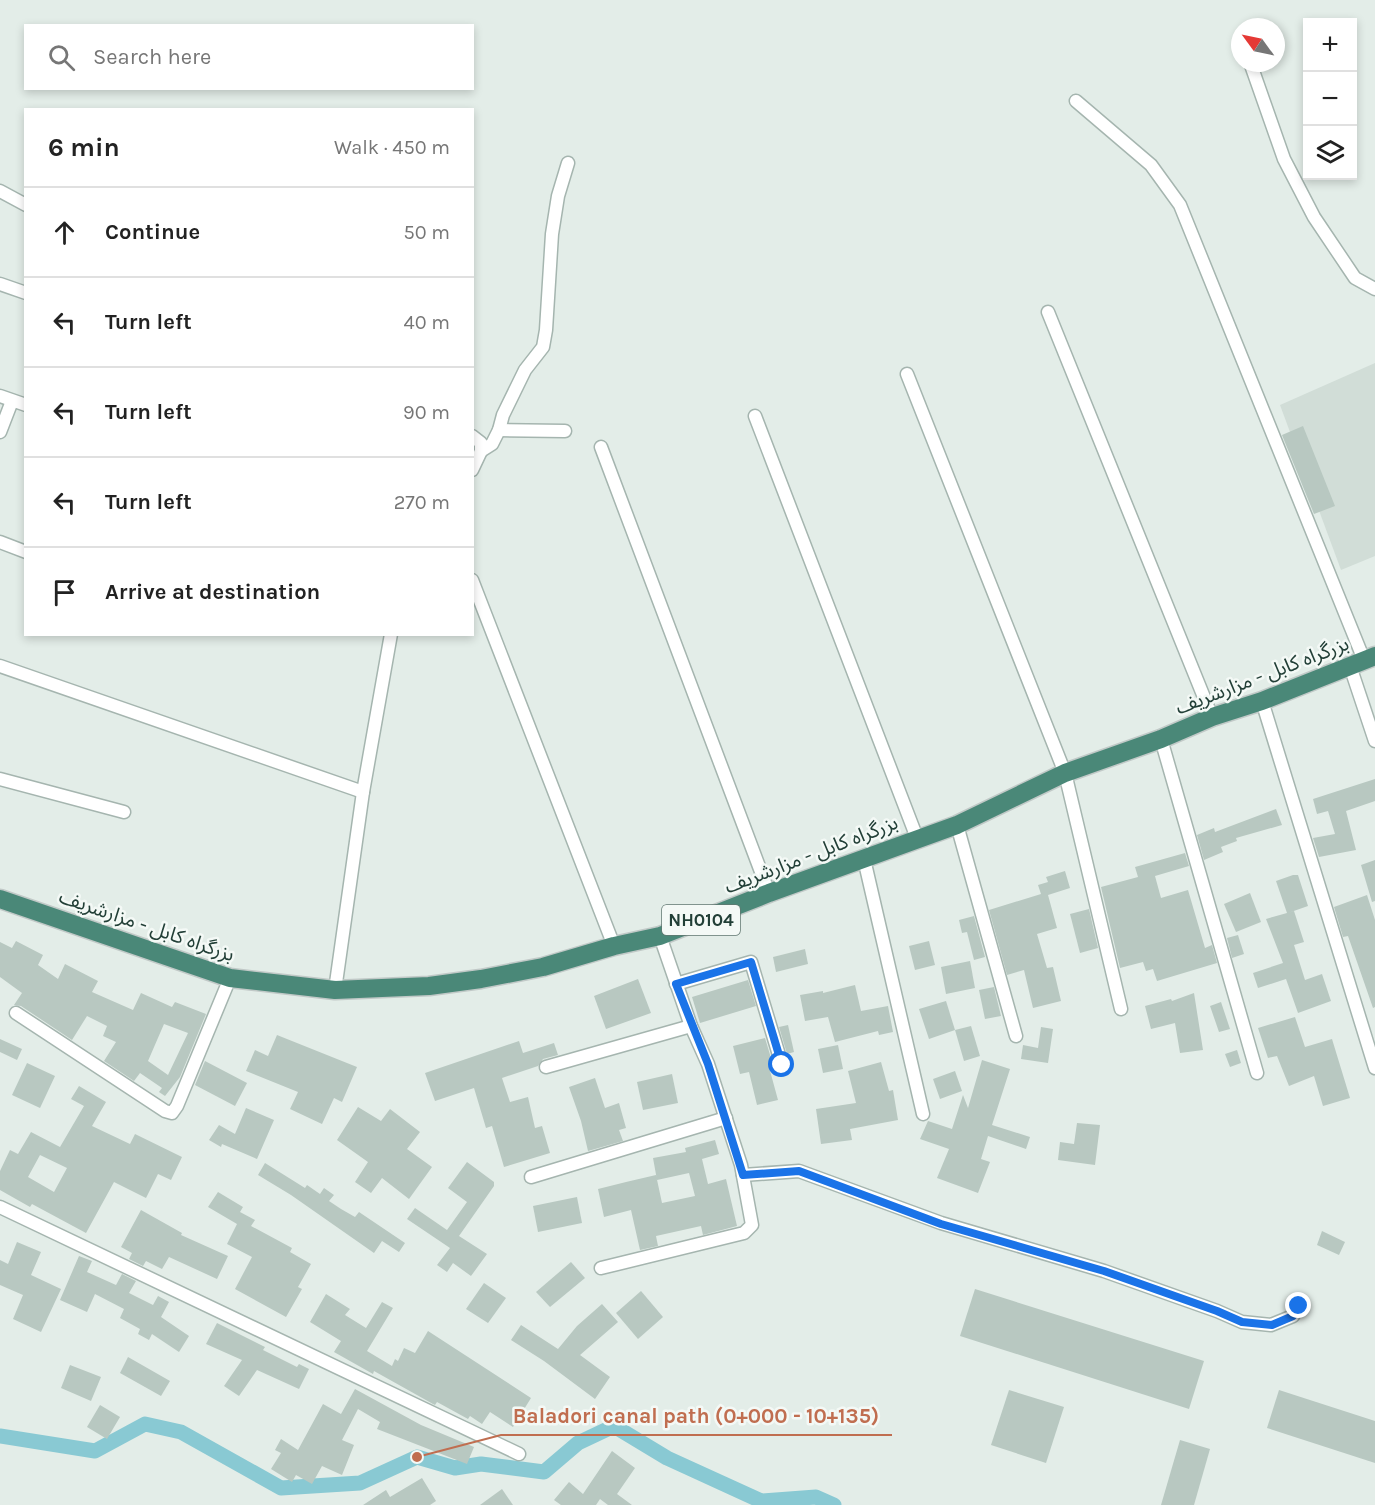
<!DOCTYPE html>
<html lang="en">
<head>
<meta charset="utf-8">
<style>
	:root { --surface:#fff; --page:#f2f2f2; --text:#222; --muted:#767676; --line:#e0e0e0 }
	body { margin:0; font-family:Karla,"Noto Sans Arabic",sans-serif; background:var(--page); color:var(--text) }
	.controls { position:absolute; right:18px; top:18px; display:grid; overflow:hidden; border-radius:0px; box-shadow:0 3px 9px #0003 }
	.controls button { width:54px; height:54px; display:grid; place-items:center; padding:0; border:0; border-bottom:2px solid var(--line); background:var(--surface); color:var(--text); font:30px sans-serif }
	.compass { position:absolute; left:1231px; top:18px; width:54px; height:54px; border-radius:50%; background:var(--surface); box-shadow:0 3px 9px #0003; rotate:303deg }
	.stop { position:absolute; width:18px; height:18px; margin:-14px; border:4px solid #1a73e8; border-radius:50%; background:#fff }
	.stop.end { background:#1a73e8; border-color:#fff; box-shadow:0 2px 6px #0008 }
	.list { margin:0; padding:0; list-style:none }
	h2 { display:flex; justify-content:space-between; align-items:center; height:78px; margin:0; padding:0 24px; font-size:26px }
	h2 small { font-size:20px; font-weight:400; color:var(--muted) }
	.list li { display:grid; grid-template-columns:39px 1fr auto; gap:18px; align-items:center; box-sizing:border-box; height:90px; padding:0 24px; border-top:2px solid var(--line) }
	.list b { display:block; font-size:22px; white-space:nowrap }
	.list em { font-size:20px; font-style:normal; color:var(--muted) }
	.icon { flex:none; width:33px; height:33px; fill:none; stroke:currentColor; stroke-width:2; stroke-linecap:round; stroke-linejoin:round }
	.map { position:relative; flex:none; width:1375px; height:1505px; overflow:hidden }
	.search { position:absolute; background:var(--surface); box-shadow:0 3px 9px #0003; left:24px; top:24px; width:450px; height:66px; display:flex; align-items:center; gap:15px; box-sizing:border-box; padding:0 21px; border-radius:0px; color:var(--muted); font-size:22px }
	.panel { position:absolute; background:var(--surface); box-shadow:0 3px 9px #0003; left:24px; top:108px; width:450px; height:528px; border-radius:0px }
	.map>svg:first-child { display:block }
	.built { fill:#d1ddd7 }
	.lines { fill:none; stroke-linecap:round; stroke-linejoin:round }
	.canal { stroke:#89c9d3; stroke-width:15 }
	.building { fill:#b8c8c1; fill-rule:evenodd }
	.minor-casing { stroke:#a5b5af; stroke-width:15 }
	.trunk-casing { stroke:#c1c9c7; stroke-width:21 }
	.minor { stroke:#fff; stroke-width:12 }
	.trunk { stroke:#4a8878; stroke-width:18 }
	.route { stroke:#1a73e8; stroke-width:8 }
	.labels { text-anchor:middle; stroke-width:5; stroke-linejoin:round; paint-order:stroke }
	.shield { fill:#f4f9f6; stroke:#617770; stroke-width:1.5 }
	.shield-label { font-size:18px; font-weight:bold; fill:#223f37 }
	.street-label { font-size:20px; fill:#223f37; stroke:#f4f9f6 }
	.leader { fill:none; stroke:#c06e50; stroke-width:2 }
	.callout-dot { fill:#c06e50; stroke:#f4f9f6; stroke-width:2 }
	.callout-label { font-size:21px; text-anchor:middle; font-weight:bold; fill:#c06e50; stroke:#f4f9f6; stroke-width:5; stroke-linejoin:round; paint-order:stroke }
</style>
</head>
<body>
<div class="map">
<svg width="1375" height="1505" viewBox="0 0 1375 1505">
	<rect width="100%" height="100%" fill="#e3ede8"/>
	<path class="built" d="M1375,363V556L1341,570L1280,405Z"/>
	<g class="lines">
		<path class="canal" d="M0,1436L95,1451L145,1424L181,1432L281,1488L360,1483L417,1457L455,1468L481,1464L544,1472L578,1443L614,1426L667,1458L761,1501L816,1497L834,1505"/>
	</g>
	<g class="building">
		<path d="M1303,426L1335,506L1314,514L1282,435Z"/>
		<path d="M1375,779V801L1346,811L1356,850L1319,857L1313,838L1335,834L1328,811L1317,814L1313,799Z"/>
		<path d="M1276,809L1282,825L1236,838L1237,841L1221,847L1223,852L1204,860L1197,835L1214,828L1215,832Z"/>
		<path d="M1185,853L1189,866L1155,876L1161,898L1188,890L1205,948L1212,945L1217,963L1157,981L1153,969L1146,971L1143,962L1120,968L1101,887L1138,877L1135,867Z"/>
		<path d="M1375,860V901L1372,902L1361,865Z"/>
		<path d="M1065,871L1070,888L1048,895L1057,928L1037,934L1047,968L1053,967L1061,1001L1033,1008L1024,970L1007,975L989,910L1041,894L1038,885L1048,882L1046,877Z"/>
		<path d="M1293,875H1298L1308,906L1288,913L1294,911L1304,942L1294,945L1305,980L1322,974L1331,1001L1298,1013L1286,979L1258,988L1253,973L1283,963L1266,919L1287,913L1276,881Z"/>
		<path d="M1250,893L1261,922L1236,932L1224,904Z"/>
		<path d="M1367,895L1375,920V1007L1373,1008L1348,936L1343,937L1334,907Z"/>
		<path d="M1089,909L1098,948L1080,953L1070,914Z"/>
		<path d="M974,916L985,957L974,960L967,932L962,933L959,920Z"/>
		<path d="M1238,935L1244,954L1232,958L1227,938Z"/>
		<path d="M16,941L43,955L38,965L58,979L65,964L98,981L92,992L133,1010L141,993L172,1007L175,1002L206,1014L180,1077L165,1096L159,1092L162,1088L140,1073L134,1081L104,1061L116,1042L103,1036L107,1026L87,1016L72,1040L21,1006L14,1005L22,993L0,977V942L12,948ZM164,1024L188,1033L168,1075L148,1061Z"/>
		<path d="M929,941L935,965L915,970L909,946Z"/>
		<path d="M805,949L808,964L776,972L773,957Z"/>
		<path d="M970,961L975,988L946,994L941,967Z"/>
		<path d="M638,979L651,1013L606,1029L594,996Z"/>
		<path d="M748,980L756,1006L700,1023L692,997Z"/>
		<path d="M855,985L861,1011L888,1006L893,1032L879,1035L878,1031L835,1042L828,1017L805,1021L800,995L823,991V993Z"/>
		<path d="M994,987L1001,1016L985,1019L979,990Z"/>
		<path d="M1194,993L1203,1050L1180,1053L1175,1023L1151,1029L1145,1006L1171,999L1172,1001Z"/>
		<path d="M946,1001L955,1030L929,1039L919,1009Z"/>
		<path d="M1221,1002L1230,1029L1219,1032L1210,1006Z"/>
		<path d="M1295,1017L1305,1047L1332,1039L1350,1098L1323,1106L1314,1076L1289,1086L1277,1056L1268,1058L1258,1028Z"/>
		<path d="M788,1025L794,1052L787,1054L779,1027Z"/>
		<path d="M971,1026L980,1056L964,1061L955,1030Z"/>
		<path d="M1041,1027L1053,1029L1048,1063L1021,1059L1023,1045L1038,1048Z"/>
		<path d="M277,1035L357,1067L342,1102L334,1098L322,1124L290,1109L298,1092L246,1071L255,1050L268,1056Z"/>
		<path d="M765,1038L771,1058L772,1066L769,1067L778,1100L757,1105L749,1072L740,1074L733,1046Z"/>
		<path d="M0,1039L22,1049L17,1060L0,1052Z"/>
		<path d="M519,1041L523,1053L554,1043L558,1055L543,1059L538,1066L502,1078L510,1102L528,1097L535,1128L542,1126L550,1153L504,1167L492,1126L486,1128L474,1088L435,1101L425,1073Z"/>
		<path d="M838,1045L843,1069L823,1073L818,1049Z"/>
		<path d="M1237,1050L1241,1063L1230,1067L1225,1054Z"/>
		<path d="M982,1060L1010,1069L992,1125L1030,1137L1026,1149L988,1136L981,1159L990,1162L978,1193L937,1178L949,1149L920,1139L928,1121L952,1129L963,1095L968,1108Z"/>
		<path d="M205,1061L247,1083L235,1106L195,1085Z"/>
		<path d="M881,1062L889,1091L893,1090L898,1120L850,1129L852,1140L821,1144L816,1109L856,1103L848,1071Z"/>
		<path d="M27,1063L55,1076L40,1108L12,1095Z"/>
		<path d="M955,1071L962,1091L940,1099L933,1079Z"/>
		<path d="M672,1074L678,1103L643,1110L637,1082Z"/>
		<path d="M595,1078L605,1108L619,1103L626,1128L619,1130L623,1141L588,1151L581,1121L569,1087Z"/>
		<path d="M79,1086L106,1102L92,1126L130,1144L135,1134L182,1157L171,1180L158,1174L146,1198L114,1182L86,1233L32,1204L30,1207L0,1190V1171L10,1150L18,1154L31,1132L60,1147L84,1106L71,1099ZM40,1155L67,1168L54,1192L28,1177Z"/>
		<path d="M358,1107L381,1121L390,1109L420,1132L407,1149L432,1167L409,1199L382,1178L371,1193L355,1182L368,1162L337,1140Z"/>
		<path d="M246,1108L274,1120L257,1159L222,1144L221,1147L209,1140L219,1125L235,1134Z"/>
		<path d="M1077,1123L1100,1125L1095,1165L1058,1160L1060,1142L1074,1144Z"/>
		<path d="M715,1140L719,1154L702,1159L708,1184L726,1179L737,1226L703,1235L701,1226L656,1236L658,1246L640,1250L631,1210L604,1217L598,1189L626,1182L656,1175L662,1203L695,1196L689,1173L657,1180L653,1158L686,1152L685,1148Z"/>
		<path d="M467,1162L494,1182V1186L459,1236L487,1254L471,1276L453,1263L447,1272L437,1265L450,1248L407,1219L415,1208L447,1230L467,1202L448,1188Z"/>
		<path d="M265,1163L305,1188L307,1185L320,1194L324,1188L334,1195L329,1201L341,1209L355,1217L359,1212L405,1243L399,1252L382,1241L374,1253L291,1195L258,1175Z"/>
		<path d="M218,1192L243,1207L240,1212L255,1220L251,1226L292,1248L290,1252L311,1264L298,1287L302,1289L286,1317L235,1289L252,1257L227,1244L237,1224L208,1207Z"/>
		<path d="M577,1197L582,1223L538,1232L533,1206Z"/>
		<path d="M141,1210L182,1233L181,1235L228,1256L217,1279L169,1257L162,1269L146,1261L143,1266L129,1259L132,1253L121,1247Z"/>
		<path d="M1322,1231L1345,1242L1339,1255L1317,1245Z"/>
		<path d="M17,1242L41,1252L31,1275L61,1289L41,1332L13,1319L23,1295L0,1285V1260L8,1264Z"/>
		<path d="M79,1256L92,1261L87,1272L116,1285L122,1274L136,1281L129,1293L153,1305L158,1296L169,1302L161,1317L189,1336L179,1352L152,1334L149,1340L138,1334L140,1329L120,1318L124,1309L95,1294L87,1312L60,1300Z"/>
		<path d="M571,1262L585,1278L550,1307L536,1292Z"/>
		<path d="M484,1283L506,1298L488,1323L466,1309Z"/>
		<path d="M975,1289L1204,1361L1189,1409L960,1336Z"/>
		<path d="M641,1291L663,1317L638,1339L616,1313Z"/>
		<path d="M326,1294L350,1309L345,1315L366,1328L382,1302L393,1308L367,1351L392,1366L395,1359L398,1361L404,1348L415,1353L428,1331L531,1398L513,1427L490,1412L482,1424L470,1416L468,1419L437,1402L435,1405L433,1404L374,1371L373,1374L334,1352L341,1341L310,1322Z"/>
		<path d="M602,1304L618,1322L580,1355L610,1377L595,1399L544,1361L511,1340L521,1325L558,1349L577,1326Z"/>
		<path d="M217,1323L265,1347L263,1350L297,1367L299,1364L309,1369L299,1389L257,1370L239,1396L224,1386L242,1360L206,1344Z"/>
		<path d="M128,1357L170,1381L161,1396L120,1373Z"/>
		<path d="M70,1365L101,1377L91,1401L61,1388Z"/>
		<path d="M355,1389L421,1425L474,1447L467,1464L377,1429L380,1422L358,1409L342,1440L354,1445L342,1475L322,1466L312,1484L296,1475L292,1482L271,1469L281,1453L275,1450L281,1439L298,1450L323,1404L341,1414Z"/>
		<path d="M1009,1390L1064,1407L1046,1463L991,1445Z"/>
		<path d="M1279,1390L1375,1421V1463L1267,1428Z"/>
		<path d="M100,1405L120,1417L107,1439L87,1427Z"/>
		<path d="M1180,1440L1210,1449L1194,1505H1161Z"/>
		<path d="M612,1451L635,1468L617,1494L632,1505H608L600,1499L596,1505H561L554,1500L569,1482L583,1494Z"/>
		<path d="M422,1478L436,1501L430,1505H363L386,1490L390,1497Z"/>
		<path d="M502,1489L513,1505H480Z"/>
	</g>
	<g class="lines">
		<g class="minor-casing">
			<g id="minor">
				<path d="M1251,65L1284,159L1314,217L1355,278L1375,289"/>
				<path d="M1076,101L1151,165L1180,205L1364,660"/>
				<path d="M0,191L26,205"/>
				<path d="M0,284L26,293"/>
				<path d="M1048,312L1212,717"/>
				<path d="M907,374L1065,773L1121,1009"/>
				<path d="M0,396L26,405"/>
				<path d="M755,416L917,838"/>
				<path d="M499,430L565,431"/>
				<path d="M0,432L12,401"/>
				<path d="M472,436L481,443V451L472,470"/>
				<path d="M601,447L769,893"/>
				<path d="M481,451L492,444L499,430L503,415L525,370L543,347L546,330L552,234L558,196L568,163"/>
				<path d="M0,542L26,552"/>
				<path d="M472,580L614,946"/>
				<path d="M0,666L363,792"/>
				<path d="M1350,666L1375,741"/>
				<path d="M1262,701L1375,1068"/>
				<path d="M1161,739L1257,1073"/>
				<path d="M0,779L124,812"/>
				<path d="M957,825L1016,1036"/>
				<path d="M864,859L923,1114"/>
				<path d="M676,984L751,962L782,1065"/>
				<path d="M335,990L363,792L391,634"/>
				<path d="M16,1013L165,1111L172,1113L177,1106L230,978"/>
				<path d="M546,1067L691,1026"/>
				<path d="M743,1175L799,1171L941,1223L1104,1271L1217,1311L1242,1322L1271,1325L1293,1316L1299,1306"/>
				<path d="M531,1177L726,1118"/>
				<path d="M0,1207L519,1454"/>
				<path d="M601,1268L744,1233L752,1225L741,1165L708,1064L691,1026L660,936"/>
			</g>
		</g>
		<g class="trunk-casing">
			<path id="trunk" d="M0,899L230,978L335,990L429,986L481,979L543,967L614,946L660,936L769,893L957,825L1065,773L1161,739L1212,717L1262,701L1375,656"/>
		</g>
		<use href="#minor" class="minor"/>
		<use href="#trunk" class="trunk"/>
	</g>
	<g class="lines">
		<path class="route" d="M782,1065L751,962L676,984L708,1064L743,1175L799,1171L941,1224L1104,1271L1217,1311L1242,1322L1272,1325L1293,1316L1299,1306"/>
	</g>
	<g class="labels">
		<rect class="shield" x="662" y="905" width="78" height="30" rx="4.5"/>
		<g class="shield-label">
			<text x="701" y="926">NH0104</text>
		</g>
		<g class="street-label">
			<text transform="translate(1262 675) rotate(-21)" y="7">بزرگراه کابل - مزارشریف</text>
			<text transform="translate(811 854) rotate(-21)" y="7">بزرگراه کابل - مزارشریف</text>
			<text transform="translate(147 925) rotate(19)" y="7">بزرگراه کابل - مزارشریف</text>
		</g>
	</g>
	<path class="leader" d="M417 1457L501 1435H892"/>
	<circle class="callout-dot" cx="417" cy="1457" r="6"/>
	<g class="callout-label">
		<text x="696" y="1423">Baladori canal path (0+000 - 10+135)</text>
	</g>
</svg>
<div class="controls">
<button>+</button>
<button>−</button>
<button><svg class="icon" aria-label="layers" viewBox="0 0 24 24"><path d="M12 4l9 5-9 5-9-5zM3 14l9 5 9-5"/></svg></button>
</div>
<svg class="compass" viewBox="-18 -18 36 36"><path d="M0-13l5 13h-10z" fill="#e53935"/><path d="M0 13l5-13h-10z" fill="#767676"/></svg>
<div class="stop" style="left:782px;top:1065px"></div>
<div class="stop end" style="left:1299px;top:1306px"></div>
<div class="search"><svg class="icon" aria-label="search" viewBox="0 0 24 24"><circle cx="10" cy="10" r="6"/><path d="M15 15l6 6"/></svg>Search here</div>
<section class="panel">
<h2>6 min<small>Walk · 450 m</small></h2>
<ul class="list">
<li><svg class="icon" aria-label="ahead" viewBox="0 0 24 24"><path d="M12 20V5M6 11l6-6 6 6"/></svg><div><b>Continue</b></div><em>50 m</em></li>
<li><svg class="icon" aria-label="left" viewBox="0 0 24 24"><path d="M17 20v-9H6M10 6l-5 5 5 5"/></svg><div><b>Turn left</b></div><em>40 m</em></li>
<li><svg class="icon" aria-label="left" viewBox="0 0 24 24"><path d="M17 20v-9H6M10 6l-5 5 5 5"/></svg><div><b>Turn left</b></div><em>90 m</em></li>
<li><svg class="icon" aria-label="left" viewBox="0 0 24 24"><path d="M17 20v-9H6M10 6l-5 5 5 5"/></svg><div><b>Turn left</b></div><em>270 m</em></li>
<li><svg class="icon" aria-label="arrive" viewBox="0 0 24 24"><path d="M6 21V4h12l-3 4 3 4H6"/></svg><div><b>Arrive at destination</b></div></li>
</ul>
</section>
</div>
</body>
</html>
